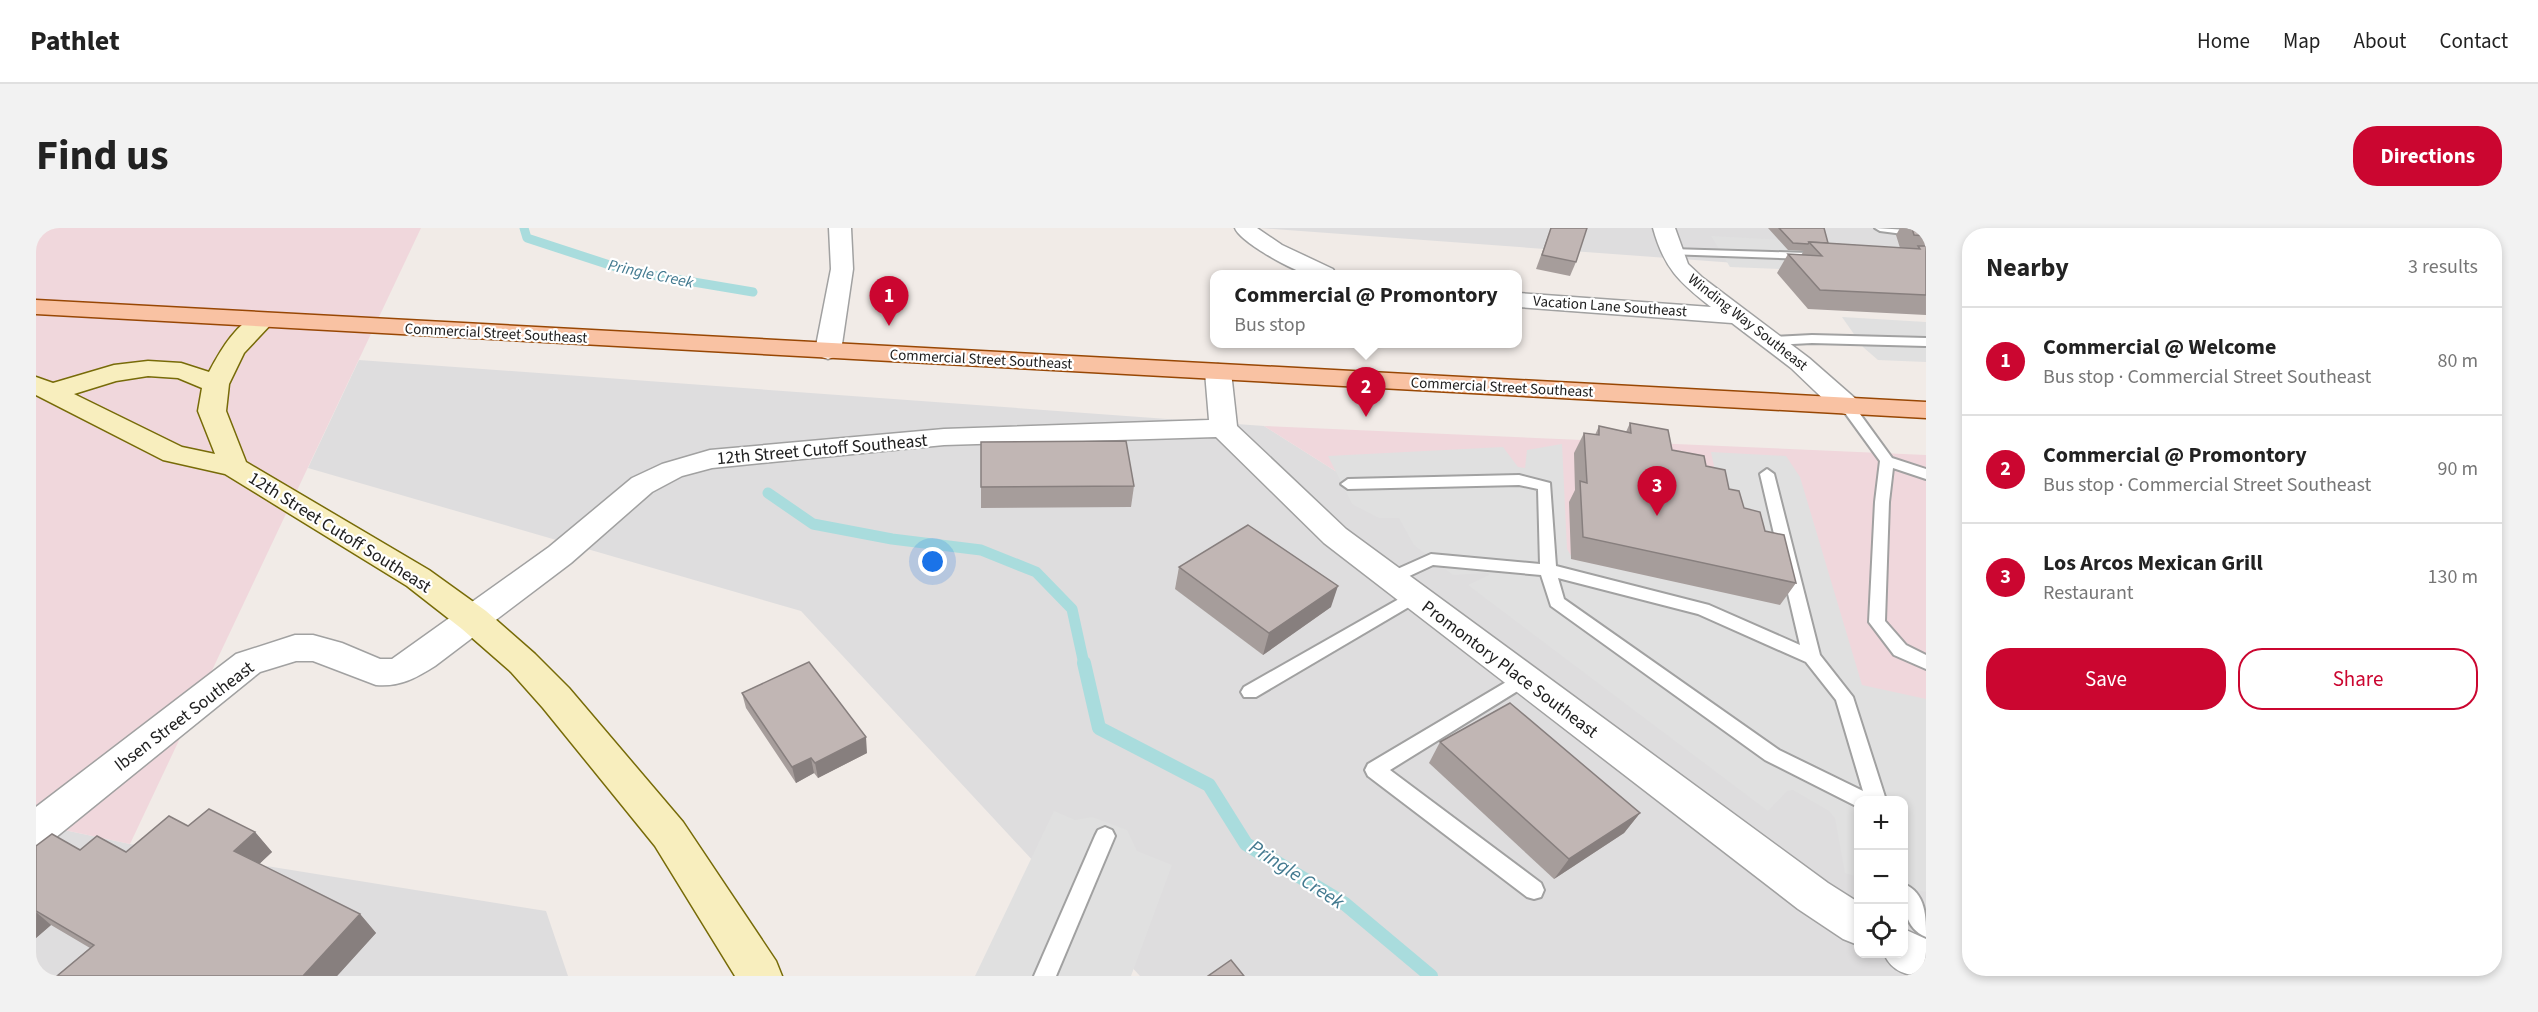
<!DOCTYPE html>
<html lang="en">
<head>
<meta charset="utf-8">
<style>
	:root { --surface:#fff; --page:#f2f2f2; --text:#222; --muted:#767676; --line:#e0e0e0; --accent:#cb0630 }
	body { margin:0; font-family:"Source Sans 3",sans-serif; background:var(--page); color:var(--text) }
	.controls { position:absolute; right:18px; bottom:18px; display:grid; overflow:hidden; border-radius:12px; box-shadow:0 3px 9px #0003 }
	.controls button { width:54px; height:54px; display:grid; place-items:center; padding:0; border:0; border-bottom:2px solid var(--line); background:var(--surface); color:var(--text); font:30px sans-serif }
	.you { position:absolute; left:897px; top:334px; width:21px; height:21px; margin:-15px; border:4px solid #fff; border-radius:50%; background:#1a73e8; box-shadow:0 0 0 9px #1a73e833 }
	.badge { display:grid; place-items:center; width:39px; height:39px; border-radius:50%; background:var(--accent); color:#fff; font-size:20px; font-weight:700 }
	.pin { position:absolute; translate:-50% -50px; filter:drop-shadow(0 2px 3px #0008) }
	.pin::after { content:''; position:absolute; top:32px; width:21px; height:18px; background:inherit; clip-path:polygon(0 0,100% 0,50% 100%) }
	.popup { position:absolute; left:1174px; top:42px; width:312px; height:78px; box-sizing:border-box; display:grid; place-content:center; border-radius:12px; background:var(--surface); filter:drop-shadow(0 2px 4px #0005); font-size:20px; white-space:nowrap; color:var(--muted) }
	.popup b { font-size:22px; color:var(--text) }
	.popup::after { content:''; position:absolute; left:50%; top:100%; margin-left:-12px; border:12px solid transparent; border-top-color:var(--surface) }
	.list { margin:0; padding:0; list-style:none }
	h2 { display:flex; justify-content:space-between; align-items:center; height:78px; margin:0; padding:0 24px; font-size:26px }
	h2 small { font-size:20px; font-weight:400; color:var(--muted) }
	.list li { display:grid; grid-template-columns:39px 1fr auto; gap:18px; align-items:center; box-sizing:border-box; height:108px; padding:0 24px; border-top:2px solid var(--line) }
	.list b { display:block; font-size:22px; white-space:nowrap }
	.list p { margin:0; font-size:20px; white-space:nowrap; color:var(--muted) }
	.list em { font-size:20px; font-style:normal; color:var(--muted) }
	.actions { display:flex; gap:12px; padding:18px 24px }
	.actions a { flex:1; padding:14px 0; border:2px solid var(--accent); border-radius:24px; text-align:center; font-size:21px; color:var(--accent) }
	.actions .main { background:var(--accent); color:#fff }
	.icon { flex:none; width:33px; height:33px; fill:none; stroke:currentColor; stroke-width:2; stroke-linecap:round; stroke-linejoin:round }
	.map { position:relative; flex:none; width:1890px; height:748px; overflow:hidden; border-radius:24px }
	header { display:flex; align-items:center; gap:36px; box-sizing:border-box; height:84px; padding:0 30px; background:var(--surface); border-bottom:2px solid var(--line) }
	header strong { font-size:28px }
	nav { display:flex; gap:33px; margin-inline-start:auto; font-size:21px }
	.intro { display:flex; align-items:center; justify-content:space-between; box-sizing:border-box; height:144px; padding:0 36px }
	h1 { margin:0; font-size:42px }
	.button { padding:15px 27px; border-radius:24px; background:var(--accent); color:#fff; font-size:21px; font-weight:700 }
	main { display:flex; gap:36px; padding:0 36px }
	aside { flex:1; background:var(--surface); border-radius:24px; box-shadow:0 3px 9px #0003 }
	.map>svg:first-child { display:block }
	.residential { fill:#deddde }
	.commercial { fill:#f0d7dc }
	.parking { fill:#e0e0e0 }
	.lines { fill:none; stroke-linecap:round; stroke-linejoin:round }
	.stream-far2 { stroke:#a9dcdd; stroke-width:9 }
	.stream-far1 { stroke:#a9dcdd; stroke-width:11 }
	.stream { stroke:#a9dcdd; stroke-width:14 }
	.lane-casing { stroke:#a1a1a1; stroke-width:4 }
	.street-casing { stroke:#a1a1a1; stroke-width:3 }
	.secondary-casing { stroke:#776b08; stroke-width:3 }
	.primary-casing { stroke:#984704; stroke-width:3 }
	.lane { fill:#fff; fill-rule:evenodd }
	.street { fill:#fff; fill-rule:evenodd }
	.secondary { fill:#f8eebe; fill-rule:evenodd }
	.primary { fill:#f9c2a3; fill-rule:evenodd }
	.wall { fill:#a69d9b }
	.shaded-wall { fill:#877f7e }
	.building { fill:#c1b6b4; stroke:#877f7e; stroke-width:1.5 }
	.labels { text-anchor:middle; stroke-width:4.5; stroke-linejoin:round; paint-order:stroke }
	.far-street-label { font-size:15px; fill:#202020; stroke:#fff }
	.far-water-label { font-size:16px; font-style:italic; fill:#42798f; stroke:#fff }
	.street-label { font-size:18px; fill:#202020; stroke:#fff }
	.water-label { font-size:20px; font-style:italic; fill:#42798f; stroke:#fff }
</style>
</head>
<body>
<header>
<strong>Pathlet</strong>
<nav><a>Home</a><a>Map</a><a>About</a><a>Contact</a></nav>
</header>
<div class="intro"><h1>Find us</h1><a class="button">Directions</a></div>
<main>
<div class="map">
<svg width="1890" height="748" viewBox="0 0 1890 748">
	<rect width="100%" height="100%" fill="#f1ebe7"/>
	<g class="residential">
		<path d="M1223,0H1890V49Z"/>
		<path d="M323,132L1228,198L1822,573V726H1868V602L1890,616V748H1104L765,383L272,240Z"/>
		<path d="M0,596L94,616L510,683L532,748H0Z"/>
	</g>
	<g class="commercial">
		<path d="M0,0H385L94,616L0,596Z"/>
		<path d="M1228,198L1890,227V616L1868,572L1822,573Z"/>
	</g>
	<g class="parking">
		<path d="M1675,8L1890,20L1767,42L1694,39Z"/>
		<path d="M1806,89L1890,94V134L1842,132L1827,119Z"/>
		<path d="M1526,216L1531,321L1537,331L1743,376L1687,280L1675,224L1750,228L1764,249L1826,457L1890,471V664L1868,659V572H1822V649L1809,645L1799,590L1793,583L1757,562L1751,563L1732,583L1432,357L1453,347L1452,345L1417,347L1378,317L1363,290H1343L1316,276L1292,228L1467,219L1482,239L1489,240L1491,222Z"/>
		<path d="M1018,583L1039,592L1056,589L1091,602L1101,623L1136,637L1095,748H939Z"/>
	</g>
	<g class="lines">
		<path class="stream-far2" d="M488,0L491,10L592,43L717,64"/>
		<path class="stream-far1" d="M732,265L777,296L856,311L945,322L1000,344L1036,381L1048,436"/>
		<path class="stream" d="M1048,435L1063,500L1173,557L1210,616L1309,676L1395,748"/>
		<g class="lane-casing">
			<g id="lane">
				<path d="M1839,0L1890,3V9L1844,3Z"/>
				<path d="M1635,21L1772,25L1778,28L1772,31L1631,26L1629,24Z"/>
				<path d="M1776,107L1890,110V118L1776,115L1736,117L1730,113L1736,109Z"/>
				<path d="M1811,174L1816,175L1856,230L1890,241V251L1857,240L1853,274L1849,393L1870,417L1890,427V441L1858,427L1833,394L1839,274L1844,233L1804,178Z"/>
				<path d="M1731,241L1738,246L1784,427L1817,469L1850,572H1822V579L1729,532L1515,378L1505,347L1397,337L1354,357L1346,351L1348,347L1395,326L1504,336L1502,261L1483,257L1312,261L1305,256L1312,251L1483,247L1514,255L1520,338L1673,377L1764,417L1724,246ZM1522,350L1662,386L1770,434L1800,472L1827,563L1743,522L1528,371Z"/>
				<path d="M1377,363L1383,365L1385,369L1383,373L1220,469H1208L1205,464L1208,459Z"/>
				<path d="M1487,444L1493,446L1496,451L1493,456L1354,542L1505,655L1508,662L1505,669L1498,671L1491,669L1332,548L1329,542L1332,536Z"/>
				<path d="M1069,599L1076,602L1079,608L1020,748H998L1059,608L1062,602Z"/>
				<path d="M1868,656C1890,665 1890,689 1890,709C1869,701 1866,676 1868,656Z"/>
			</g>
		</g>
		<g class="street-casing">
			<g id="street">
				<path d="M793,0H815L817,41L805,123L801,128L792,131L783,128L779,123L795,41Z"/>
				<path d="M1199,0H1221L1246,17L1297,41L1300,46C1292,47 1281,48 1272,46C1257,43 1204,14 1199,0Z"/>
				<path d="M1617,0H1639L1652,36L1667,50L1773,130L1821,172L1824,178L1821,184L1811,186L1801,184L1755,140L1696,95L1482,79V65L1675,79C1643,54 1628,40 1617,0Z"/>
				<path d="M1182,136L1191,139L1195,144L1201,198L1310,301L1792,655L1822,674V717L1807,711L1762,681L1288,315L1180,209L908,217L676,240L646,248L616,264L535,335L399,438C380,450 364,459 340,457L277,433H260L224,444L14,614L0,619V579L200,426L259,407H277L306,415L344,431H356L513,319L596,250L626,236L674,222L908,201L1173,192L1169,144L1173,139Z"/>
				<path d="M1868,701L1890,711V748C1871,748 1856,744 1848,726H1868Z"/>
			</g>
		</g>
		<g class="secondary-casing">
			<path id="secondary" d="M227,85L236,87L239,92L208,125L193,156L190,183L210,234L393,342L450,383L499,426L533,460L647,594L740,733L746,748H699L619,618L507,480L475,444L426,401L371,358L189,246L127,232L0,167V149L17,155L78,137L112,133L145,135L173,144C184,123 202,91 227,85ZM112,148L142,150L166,160L162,183L179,226L146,219L38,166L80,153Z"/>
		</g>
		<g class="primary-casing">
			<path id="primary" d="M0,72L1890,174V190L0,86Z"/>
		</g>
		<use href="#lane" class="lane"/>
		<use href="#street" class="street"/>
		<use href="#secondary" class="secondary"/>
		<use href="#primary" class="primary"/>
	</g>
	<g class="wall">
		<path d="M1515,0L1540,34L1534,48L1500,41Z"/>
		<path d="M1732,0H1788L1792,15L1864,20L1860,7L1864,0H1890V87L1772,81L1741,45L1752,26L1765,27L1768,23L1752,22Z"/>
		<path d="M1594,195L1636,222L1670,238L1693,261L1708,280L1729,303L1760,355L1744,377L1535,331L1533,274L1539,262L1538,225L1548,205L1559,207L1563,198L1590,204Z"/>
		<path d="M945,214L1098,258L1095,279L945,280Z"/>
		<path d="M1143,339L1295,379L1227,427L1139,361Z"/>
		<path d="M706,465L831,525L782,550L778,545L760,555L710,480Z"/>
		<path d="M1404,514L1604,585L1588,605L1518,651L1393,535Z"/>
		<path d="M152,598L219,604L236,624L223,636L324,686L340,705L301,748H21L54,720L15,697L0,710V618L90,624Z"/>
	</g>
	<g class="shaded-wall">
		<path d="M1302,358L1295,379L1227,427L1233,405Z"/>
		<path d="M830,509L831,525L782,550L779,535Z"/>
		<path d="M775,530L778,545L760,555L756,539Z"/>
		<path d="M1604,585L1588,605L1518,651L1533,631Z"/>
		<path d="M219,604L236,624L216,643L198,623Z"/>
		<path d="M0,684L15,697L0,710Z"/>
		<path d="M324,686L340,705L301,748H267Z"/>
	</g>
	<g class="building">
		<path d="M1515,0H1551L1540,34L1506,27Z"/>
		<path d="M1743,0H1788L1792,15L1773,14L1772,16L1757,15Z"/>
		<path d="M1876,0H1890V8L1878,7Z"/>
		<path d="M1773,14L1884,21L1882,18H1890V67L1784,62L1752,26L1786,28Z"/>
		<path d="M1594,195L1632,202L1636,222L1668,228L1670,238L1689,242L1693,261L1703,263L1708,280L1724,284L1729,303L1748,307L1760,355L1547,309L1544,253L1551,255L1548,205L1563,207V198L1595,205Z"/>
		<path d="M1090,213L1098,258L945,259V214Z"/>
		<path d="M1212,297L1302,358L1233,405L1143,339Z"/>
		<path d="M773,434L830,509L779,535L775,530L756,539L706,465Z"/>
		<path d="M1474,475L1604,585L1533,631L1404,514Z"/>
		<path d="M173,581L219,604L198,623L324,686L267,748H21L58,717L0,683V618L16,606L44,622L61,608L90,624L133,588L152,598Z"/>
		<path d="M1195,732L1208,748H1172Z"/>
	</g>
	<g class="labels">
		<g class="far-street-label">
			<text transform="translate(1574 78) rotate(4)" y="5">Vacation Lane Southeast</text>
			<text transform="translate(1712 94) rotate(38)" y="5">Winding Way Southeast</text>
			<text transform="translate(460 105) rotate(3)" y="5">Commercial Street Southeast</text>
			<text transform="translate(945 131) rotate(3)" y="5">Commercial Street Southeast</text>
			<text transform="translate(1466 159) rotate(3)" y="5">Commercial Street Southeast</text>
		</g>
		<g class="far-water-label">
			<text transform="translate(615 45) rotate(12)" y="6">Pringle Creek</text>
		</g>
		<g class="street-label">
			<text transform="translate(786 221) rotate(-5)" y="6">12th Street Cutoff Southeast</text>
			<text transform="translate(304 304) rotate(32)" y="6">12th Street Cutoff Southeast</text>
			<text transform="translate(1474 441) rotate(37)" y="6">Promontory Place Southeast</text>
			<text transform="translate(148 488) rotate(-37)" y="6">Ibsen Street Southeast</text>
		</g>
		<g class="water-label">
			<text transform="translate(1261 646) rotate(33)" y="7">Pringle Creek</text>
		</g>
	</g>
</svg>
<div class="controls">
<button>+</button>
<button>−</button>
<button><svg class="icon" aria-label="locate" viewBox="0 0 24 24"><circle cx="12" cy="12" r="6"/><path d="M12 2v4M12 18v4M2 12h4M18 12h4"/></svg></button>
</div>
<div class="you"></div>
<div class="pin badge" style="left:853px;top:98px">1</div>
<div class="pin badge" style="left:1330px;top:189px">2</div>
<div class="popup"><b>Commercial @ Promontory</b>Bus stop</div>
<div class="pin badge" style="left:1621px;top:288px">3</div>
</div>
<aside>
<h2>Nearby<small>3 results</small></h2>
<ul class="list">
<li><span class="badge">1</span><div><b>Commercial @ Welcome</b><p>Bus stop · Commercial Street Southeast</p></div><em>80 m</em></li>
<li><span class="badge">2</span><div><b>Commercial @ Promontory</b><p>Bus stop · Commercial Street Southeast</p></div><em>90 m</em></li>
<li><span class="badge">3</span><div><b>Los Arcos Mexican Grill</b><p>Restaurant</p></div><em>130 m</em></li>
</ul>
<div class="actions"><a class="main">Save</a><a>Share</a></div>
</aside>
</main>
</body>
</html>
